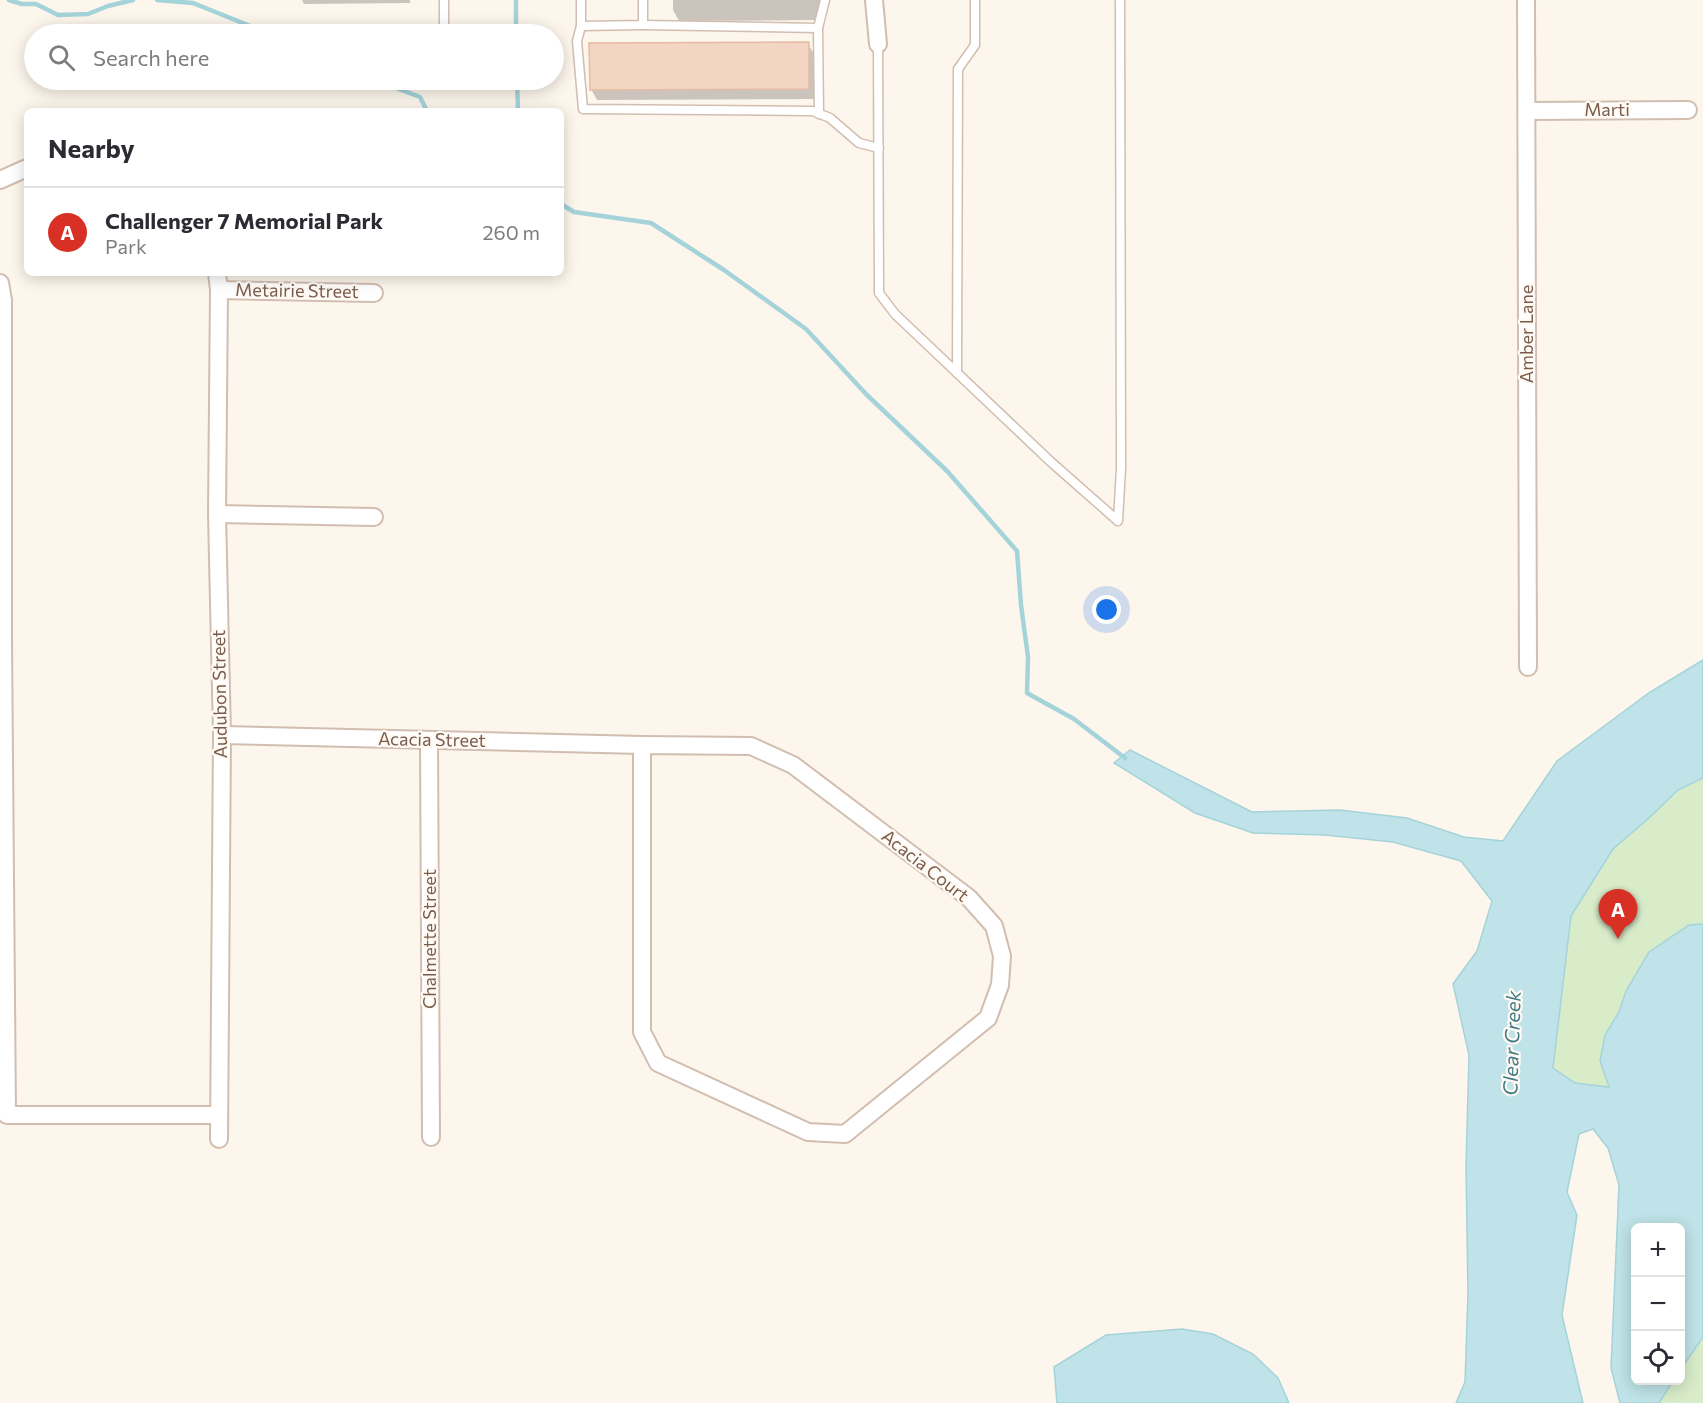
<!DOCTYPE html>
<html lang="en">
<head>
<meta charset="utf-8">
<style>
	:root { --surface:#fff; --page:#f7f7f7; --text:#2b2b33; --muted:#7c7c81; --line:#e1e1e2; --accent:#d93025 }
	body { margin:0; font-family:Commissioner,sans-serif; background:var(--page); color:var(--text) }
	.controls { position:absolute; right:18px; bottom:18px; display:grid; overflow:hidden; border-radius:9px; box-shadow:0 3px 15px #0003 }
	.controls button { width:54px; height:54px; display:grid; place-items:center; padding:0; border:0; border-bottom:2px solid var(--line); background:var(--surface); color:var(--text); font:30px sans-serif }
	.you { position:absolute; left:1107px; top:610px; width:21px; height:21px; margin:-15px; border:4px solid #fff; border-radius:50%; background:#1a73e8; box-shadow:0 0 0 9px #1a73e833 }
	.badge { display:grid; place-items:center; width:39px; height:39px; border-radius:50%; background:var(--accent); color:#fff; font-size:20px; font-weight:700 }
	.pin { position:absolute; translate:-50% -50px; filter:drop-shadow(0 2px 3px #0008) }
	.pin::after { content:''; position:absolute; top:32px; width:21px; height:18px; background:inherit; clip-path:polygon(0 0,100% 0,50% 100%) }
	.list { margin:0; padding:0; list-style:none }
	h2 { display:flex; justify-content:space-between; align-items:center; height:78px; margin:0; padding:0 24px; font-size:26px }
	h2 small { font-size:20px; font-weight:400; color:var(--muted) }
	.list li { display:grid; grid-template-columns:39px 1fr auto; gap:18px; align-items:center; box-sizing:border-box; height:90px; padding:0 24px; border-top:2px solid var(--line) }
	.list b { display:block; font-size:22px; white-space:nowrap }
	.list p { margin:0; font-size:20px; white-space:nowrap; color:var(--muted) }
	.list em { font-size:20px; font-style:normal; color:var(--muted) }
	.icon { flex:none; width:33px; height:33px; fill:none; stroke:currentColor; stroke-width:2; stroke-linecap:round; stroke-linejoin:round }
	.map { position:relative; flex:none; width:1703px; height:1403px; overflow:hidden }
	.search { position:absolute; background:var(--surface); box-shadow:0 3px 15px #0003; left:24px; top:24px; width:540px; height:66px; display:flex; align-items:center; gap:15px; box-sizing:border-box; padding:0 21px; border-radius:33px; color:var(--muted); font-size:22px }
	.panel { position:absolute; background:var(--surface); box-shadow:0 3px 15px #0003; left:24px; top:108px; width:540px; height:168px; border-radius:9px }
	.map>svg:first-child { display:block }
	.green { fill:#d8ecc9 }
	.water { fill:#bfe3e8; stroke:#a5d3da; stroke-width:1.5 }
	.shadow { fill:#0003 }
	.lines { fill:none; stroke-linecap:round; stroke-linejoin:round }
	.stream { stroke:#a5d3da; stroke-width:4.5 }
	.building { fill:#f3d5c3; stroke:#e6bba3; stroke-width:1.5 }
	.service-casing { stroke:#d1beb0; stroke-width:11 }
	.minor-casing { stroke:#d1beb0; stroke-width:20 }
	.service { stroke:#fff; stroke-width:8 }
	.minor { stroke:#fff; stroke-width:16 }
	.labels { text-anchor:middle; stroke-width:4.5; stroke-linejoin:round; paint-order:stroke }
	.street-label { font-size:18px; fill:#7a5c4d; stroke:#fffaf3 }
	.water-label { font-size:20px; font-style:italic; fill:#437c86; stroke:#fffaf3 }
</style>
</head>
<body>
<div class="map">
<svg width="1703" height="1403" viewBox="0 0 1703 1403">
	<rect width="100%" height="100%" fill="#fdf6ec"/>
	<g class="green">
		<path d="M1703,778V924L1688,925L1626,991L1619,1012L1605,1035L1600,1061L1609,1087L1574,1083L1553,1069L1571,916L1613,849L1644,822L1678,790Z"/>
		<path d="M1703,1338V1403H1659L1673,1381L1680,1380L1681,1369Z"/>
	</g>
	<g class="water">
		<path d="M1703,660V778L1678,790L1649,818L1613,849L1571,916L1553,1068L1575,1083L1609,1087L1600,1061L1605,1035L1619,1012L1626,991L1649,952L1689,925L1703,924V1337L1681,1369L1680,1228H1636V1380L1673,1381L1659,1403H1620L1611,1368L1619,1185L1608,1148L1593,1129L1579,1134L1567,1192L1577,1215L1562,1315L1583,1403H1456L1465,1382L1468,1294L1466,1166L1469,1055L1453,984L1477,951L1492,901L1461,861L1393,842L1325,835L1253,833L1195,813L1114,763L1130,750L1252,812L1340,810L1407,818L1464,837L1503,841L1557,761L1650,692Z"/>
		<path d="M1182,1329L1213,1334L1253,1354L1278,1378L1289,1403H1057L1054,1367L1106,1335Z"/>
	</g>
	<g class="shadow">
		<path d="M302,0H410V3L304,4Z"/>
		<path d="M673,0H820V20L679,21L673,10Z"/>
		<path d="M808,44L814,54V99L597,100L591,89Z"/>
	</g>
	<g class="lines">
		<g class="stream">
			<path d="M9,0L22,4H36L58,15L88,14L108,6L133,0"/>
			<path d="M157,0L193,3L270,34H298"/>
			<path d="M516,0V34"/>
			<path d="M383,80L388,85L420,97L427,111"/>
			<path d="M517,80L518,111"/>
			<path d="M561,204L574,212L651,223L724,270L806,329L866,394L947,471L1017,551L1021,605L1028,657L1027,693L1074,719L1125,758"/>
		</g>
	</g>
	<path class="building" d="M809,42V89L590,90L589,43Z"/>
	<g class="lines">
		<g class="service-casing">
			<g id="service">
				<path d="M581,0V26"/>
				<path d="M643,0V25L581,26L577,41L583,109L813,111L830,118L859,143L879,148"/>
				<path d="M643,25L818,28"/>
				<path d="M444,30V0"/>
				<path d="M878,44L879,293L895,314L1051,462L1118,521L1121,468L1120,0"/>
				<path d="M819,114L818,28L825,0"/>
				<path d="M957,373L958,69L975,45V0"/>
			</g>
		</g>
		<g class="minor-casing">
			<g id="minor">
				<path d="M874,0L878,44"/>
				<path d="M1526,0L1528,667"/>
				<path d="M1527,111L1688,110"/>
				<path d="M0,180L27,168"/>
				<path d="M217,273L219,290L217,514L222,735L219,1139"/>
				<path d="M0,283L3,300V642L7,1115H219"/>
				<path d="M219,290L374,293"/>
				<path d="M217,514L374,517"/>
				<path d="M222,735L642,745"/>
				<path d="M429,740L431,1137"/>
				<path d="M642,745L751,746L793,765L969,898L994,926L1002,956L1000,985L988,1018L845,1134L808,1132L658,1063L642,1032Z"/>
			</g>
		</g>
		<use href="#service" class="service"/>
		<use href="#minor" class="minor"/>
	</g>
	<g class="labels">
		<g class="street-label">
			<text x="1607" y="116">Marti</text>
			<text transform="translate(297 291) rotate(1)" y="6">Metairie Street</text>
			<text transform="translate(1527 334) rotate(-90)" y="6">Amber Lane</text>
			<text transform="translate(220 694) rotate(-91)" y="6">Audubon Street</text>
			<text transform="translate(432 740) rotate(1)" y="6">Acacia Street</text>
			<text transform="translate(925 866) rotate(38)" y="6">Acacia Court</text>
			<text transform="translate(430 939) rotate(-90)" y="6">Chalmette Street</text>
		</g>
		<g class="water-label">
			<text transform="translate(1512 1043) rotate(-88)" y="7">Clear Creek</text>
		</g>
	</g>
</svg>
<div class="controls">
<button>+</button>
<button>−</button>
<button><svg class="icon" aria-label="locate" viewBox="0 0 24 24"><circle cx="12" cy="12" r="6"/><path d="M12 2v4M12 18v4M2 12h4M18 12h4"/></svg></button>
</div>
<div class="you"></div>
<div class="pin badge" style="left:1618px;top:939px">A</div>
<div class="search"><svg class="icon" aria-label="search" viewBox="0 0 24 24"><circle cx="10" cy="10" r="6"/><path d="M15 15l6 6"/></svg>Search here</div>
<section class="panel">
<h2>Nearby<small></small></h2>
<ul class="list">
<li><span class="badge">A</span><div><b>Challenger 7 Memorial Park</b><p>Park</p></div><em>260 m</em></li>
</ul>
</section>
</div>
</body>
</html>
